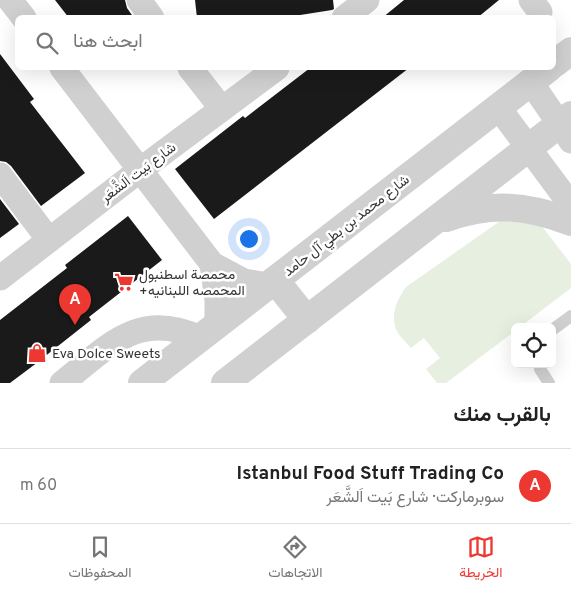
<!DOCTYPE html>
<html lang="ar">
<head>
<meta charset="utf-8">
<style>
	:root { --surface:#fff; --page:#f6f6f6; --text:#222; --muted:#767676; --line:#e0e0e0; --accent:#ed3831 }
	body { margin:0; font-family:Overpass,Vazirmatn,sans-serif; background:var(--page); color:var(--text); direction:rtl }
	.controls { position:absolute; right:15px; bottom:15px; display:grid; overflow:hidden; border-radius:8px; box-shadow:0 5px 20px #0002 }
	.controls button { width:45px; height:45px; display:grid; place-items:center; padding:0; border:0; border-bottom:1px solid var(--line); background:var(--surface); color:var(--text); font:25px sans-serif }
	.you { position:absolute; left:248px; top:238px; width:18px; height:18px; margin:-12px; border:4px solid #fff; border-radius:50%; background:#1a73e8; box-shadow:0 0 0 8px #1a73e833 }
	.badge { display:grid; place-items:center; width:32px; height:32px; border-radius:50%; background:var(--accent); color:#fff; font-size:16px; font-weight:700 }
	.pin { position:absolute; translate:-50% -41px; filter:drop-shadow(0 1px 2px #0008) }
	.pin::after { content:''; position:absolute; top:26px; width:18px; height:15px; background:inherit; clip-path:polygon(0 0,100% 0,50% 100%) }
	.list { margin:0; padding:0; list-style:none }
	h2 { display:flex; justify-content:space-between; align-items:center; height:65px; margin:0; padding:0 20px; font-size:21px }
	h2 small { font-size:16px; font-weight:400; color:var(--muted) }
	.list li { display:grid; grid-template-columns:32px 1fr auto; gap:15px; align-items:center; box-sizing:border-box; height:75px; padding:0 20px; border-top:1px solid var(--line) }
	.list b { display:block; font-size:19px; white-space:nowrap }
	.list p { margin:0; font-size:16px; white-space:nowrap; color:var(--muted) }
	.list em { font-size:16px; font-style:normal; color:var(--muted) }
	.icon { flex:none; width:28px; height:28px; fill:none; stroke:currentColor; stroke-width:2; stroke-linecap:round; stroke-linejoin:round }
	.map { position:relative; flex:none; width:571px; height:383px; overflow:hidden; direction:ltr }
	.search { position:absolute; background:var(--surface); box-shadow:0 5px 20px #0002; left:15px; right:15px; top:15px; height:55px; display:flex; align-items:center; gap:12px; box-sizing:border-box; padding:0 18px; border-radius:8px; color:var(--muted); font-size:19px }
	.sheet { height:140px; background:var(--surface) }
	nav { display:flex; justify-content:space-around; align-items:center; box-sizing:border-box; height:70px; border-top:1px solid var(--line); background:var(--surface); font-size:14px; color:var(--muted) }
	nav a { display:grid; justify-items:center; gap:2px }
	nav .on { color:var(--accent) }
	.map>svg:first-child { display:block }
	.green { fill:#e7efe1 }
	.building { fill:#1a1a1a }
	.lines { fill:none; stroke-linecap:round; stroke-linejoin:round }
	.service { stroke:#d0d0d0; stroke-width:12 }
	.minor { stroke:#d0d0d0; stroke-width:25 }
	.tertiary { stroke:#d0d0d0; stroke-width:28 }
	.labels { text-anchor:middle; stroke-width:5; stroke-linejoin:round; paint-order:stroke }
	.street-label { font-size:14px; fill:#333; stroke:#fff }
	.poi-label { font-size:14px; fill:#333; stroke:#fff; text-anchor:start }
</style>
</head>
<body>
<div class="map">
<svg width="571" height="383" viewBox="0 0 571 383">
	<rect width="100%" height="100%" fill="#fff"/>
	<path class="green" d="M503,219L541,225L571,264V288L520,327H515V331L446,383H437L426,369L440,358L424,338L411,348C406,342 398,335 396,329C390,314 398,298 406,287Z"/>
	<g class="building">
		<path d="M55,0H125L127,8L134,18H69Z"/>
		<path d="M195,0H333L334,9L332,10L281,18H197Z"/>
		<path d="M404,0H499L477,18H382Z"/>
		<path d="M0,54L34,99L30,102L85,173L41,206L11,166L6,162L0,161Z"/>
		<path d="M310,68H409L214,219L175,169L243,116L245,118Z"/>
		<path d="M0,199L19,224L0,238Z"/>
		<path d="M128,216L162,260L89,317L91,320L34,365L10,383H0V320L67,268L65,265Z"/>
	</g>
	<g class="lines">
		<g class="service">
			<path d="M552,330L571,316"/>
			<path d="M539,364L540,369L549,383"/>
		</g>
		<g class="minor">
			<path d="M10,0L24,18"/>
			<path d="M139,0L152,18"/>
			<path d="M531,0L540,12"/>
			<path d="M344,18L367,0"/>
			<path d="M62,68L212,264L244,281L268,285"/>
			<path d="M190,68L222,109"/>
			<path d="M530,81L571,141"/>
			<path d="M498,107L571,205"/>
			<path d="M0,175L49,240"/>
			<path d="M212,264L217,300V324"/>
			<path d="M0,278L140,170L277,68"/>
			<path d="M62,383C108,347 138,309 200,338"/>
		</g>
		<g class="tertiary">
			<path d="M554,64L571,51"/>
			<path d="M446,218C491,202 527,205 571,222"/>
			<path d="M275,280L307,320"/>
			<path d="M142,383L549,68"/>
			<path d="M225,383L571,115"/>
		</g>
	</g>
	<defs>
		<g id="supermarket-bare" transform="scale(1.5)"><path d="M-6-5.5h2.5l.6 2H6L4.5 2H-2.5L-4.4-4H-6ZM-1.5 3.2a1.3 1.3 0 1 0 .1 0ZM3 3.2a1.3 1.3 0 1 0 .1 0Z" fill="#ed3831" stroke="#fff" stroke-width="2.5" paint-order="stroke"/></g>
		<g id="shop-bare" transform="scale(1.5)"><path d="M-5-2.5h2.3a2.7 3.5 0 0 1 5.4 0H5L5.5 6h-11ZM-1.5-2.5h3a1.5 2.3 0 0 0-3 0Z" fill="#ed3831" stroke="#fff" stroke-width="2.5" paint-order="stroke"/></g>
	</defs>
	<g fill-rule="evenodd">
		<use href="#supermarket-bare" x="124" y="282"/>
		<use href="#shop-bare" x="37" y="353"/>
	</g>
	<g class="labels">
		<g class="street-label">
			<text transform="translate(138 172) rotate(-37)" y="5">شارع بَيت اَلشَّعَر</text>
			<text transform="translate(346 225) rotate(-38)" y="5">شارع محمد بن بطي آل حامد</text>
		</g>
		<g class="poi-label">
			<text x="139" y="279">محمصة اسطنبول<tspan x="139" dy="16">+المحمصه اللبنانيه</tspan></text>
			<text x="52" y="358">Eva Dolce Sweets</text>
		</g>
	</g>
</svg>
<div class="controls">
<button><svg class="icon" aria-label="locate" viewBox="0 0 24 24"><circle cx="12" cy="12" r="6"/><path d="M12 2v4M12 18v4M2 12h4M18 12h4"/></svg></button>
</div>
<div class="you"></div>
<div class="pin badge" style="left:75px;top:325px">A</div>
<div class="search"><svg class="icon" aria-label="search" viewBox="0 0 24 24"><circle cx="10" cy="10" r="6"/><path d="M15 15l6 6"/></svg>ابحث هنا</div>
</div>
<section class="sheet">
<h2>بالقرب منك<small></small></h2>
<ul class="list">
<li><span class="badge">A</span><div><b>Istanbul Food Stuff Trading Co</b><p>سوبرماركت · شارع بَيت اَلشَّعَر</p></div><em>60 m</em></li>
</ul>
</section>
<nav>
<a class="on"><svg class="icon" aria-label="map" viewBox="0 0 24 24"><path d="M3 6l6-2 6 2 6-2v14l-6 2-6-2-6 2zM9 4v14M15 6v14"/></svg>الخريطة</a>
<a><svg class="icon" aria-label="directions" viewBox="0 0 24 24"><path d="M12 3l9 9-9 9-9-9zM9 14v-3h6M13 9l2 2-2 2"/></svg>الاتجاهات</a>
<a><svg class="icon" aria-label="saved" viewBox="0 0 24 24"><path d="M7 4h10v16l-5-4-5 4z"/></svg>المحفوظات</a>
</nav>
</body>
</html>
